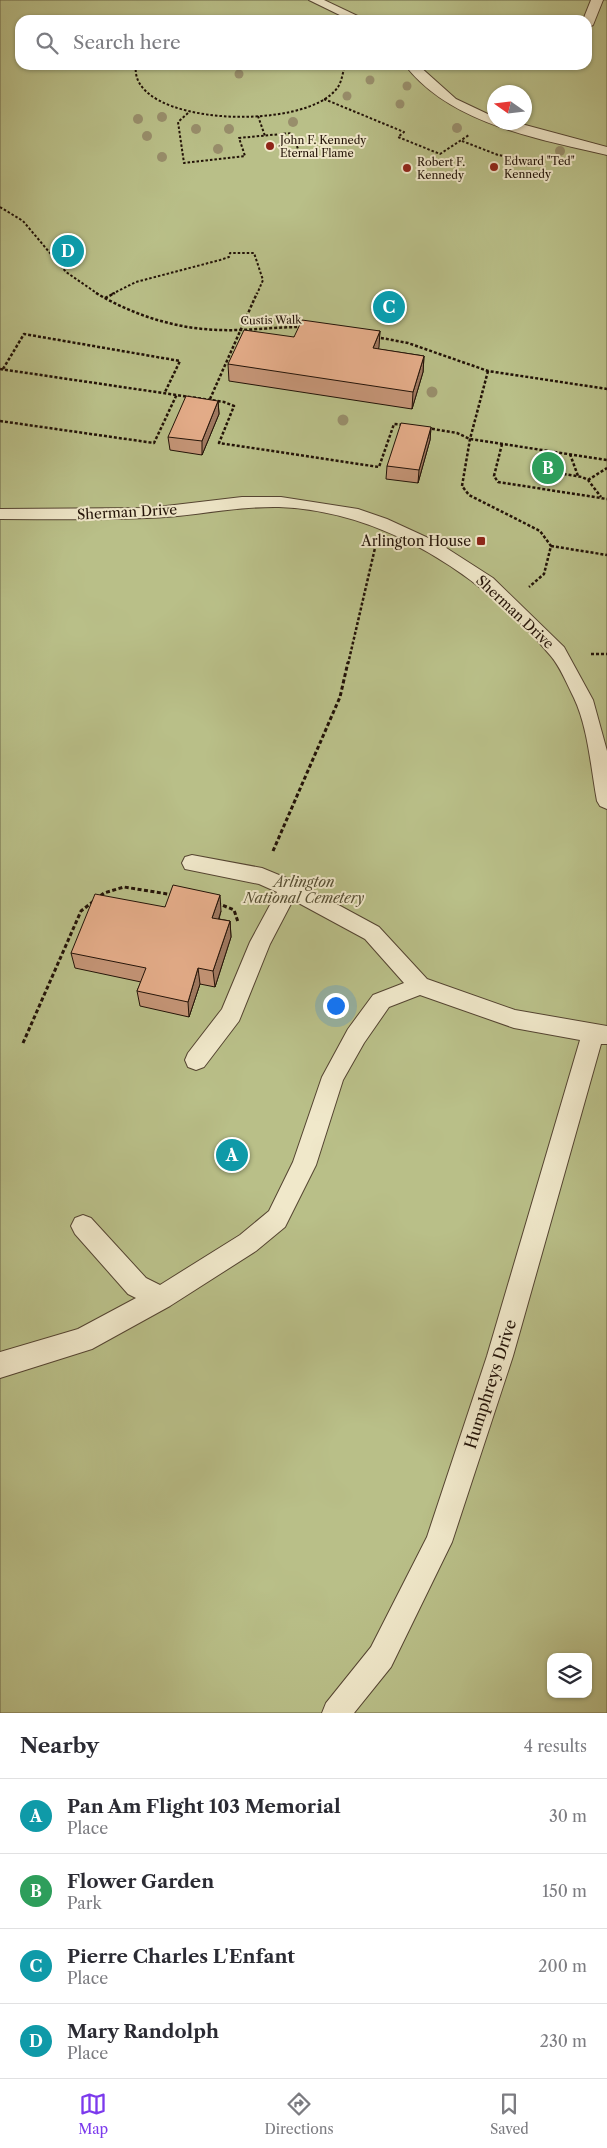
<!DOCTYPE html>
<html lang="en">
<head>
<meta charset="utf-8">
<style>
	:root { --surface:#fff; --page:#f2f2f3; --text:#2b2b33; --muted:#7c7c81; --line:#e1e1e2; --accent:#7c3aed }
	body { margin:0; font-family:"Libre Caslon Text",serif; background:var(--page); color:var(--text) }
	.controls { position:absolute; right:15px; bottom:15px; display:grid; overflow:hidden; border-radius:10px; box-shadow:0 1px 4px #0004 }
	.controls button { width:45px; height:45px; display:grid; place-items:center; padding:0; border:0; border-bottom:1px solid var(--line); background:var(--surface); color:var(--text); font:25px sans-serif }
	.compass { position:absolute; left:487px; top:85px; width:45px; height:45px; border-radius:50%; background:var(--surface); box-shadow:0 1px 4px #0004; rotate:284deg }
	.you { position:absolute; left:335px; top:1005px; width:18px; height:18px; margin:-12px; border:4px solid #fff; border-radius:50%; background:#1a73e8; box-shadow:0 0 0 8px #1a73e833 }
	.badge { display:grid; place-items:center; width:32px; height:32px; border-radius:50%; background:var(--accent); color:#fff; font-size:16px; font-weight:700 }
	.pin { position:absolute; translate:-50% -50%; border:2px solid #fff; box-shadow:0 1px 5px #0006 }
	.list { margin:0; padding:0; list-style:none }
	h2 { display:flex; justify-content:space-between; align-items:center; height:65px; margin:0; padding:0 20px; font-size:21px }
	h2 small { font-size:16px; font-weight:400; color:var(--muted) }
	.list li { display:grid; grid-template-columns:32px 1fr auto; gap:15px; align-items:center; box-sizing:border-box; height:75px; padding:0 20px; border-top:1px solid var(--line) }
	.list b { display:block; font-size:19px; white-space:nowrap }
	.list p { margin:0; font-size:16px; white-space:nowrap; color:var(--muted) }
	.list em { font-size:16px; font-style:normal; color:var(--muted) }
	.icon { flex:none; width:28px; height:28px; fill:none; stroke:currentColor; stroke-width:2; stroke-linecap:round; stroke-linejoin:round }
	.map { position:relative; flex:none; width:607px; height:1713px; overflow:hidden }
	.search { position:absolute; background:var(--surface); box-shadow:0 1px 4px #0004; left:15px; right:15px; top:15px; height:55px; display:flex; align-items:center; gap:12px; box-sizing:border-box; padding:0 18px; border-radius:15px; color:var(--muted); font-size:19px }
	.sheet { height:365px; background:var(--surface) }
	nav { display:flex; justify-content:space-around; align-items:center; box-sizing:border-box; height:70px; border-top:1px solid var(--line); background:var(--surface); font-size:14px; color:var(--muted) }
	nav a { display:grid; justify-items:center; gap:2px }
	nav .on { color:var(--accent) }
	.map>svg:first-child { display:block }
	.green { fill:#b9bf88; stroke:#6e6848; fill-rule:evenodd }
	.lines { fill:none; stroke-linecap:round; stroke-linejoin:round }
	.lane-casing { stroke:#544431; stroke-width:2 }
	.path-far2 { stroke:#221207; stroke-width:2; stroke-dasharray:2.5 2; stroke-linecap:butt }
	.path-far1 { stroke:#221207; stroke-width:2.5; stroke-dasharray:3 2; stroke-linecap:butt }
	.path { stroke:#221207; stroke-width:3; stroke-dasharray:4 2.5; stroke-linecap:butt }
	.lane { fill:#f0e8ca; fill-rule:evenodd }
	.tree { fill:#988e6b }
	.wall { fill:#c59577; stroke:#221207 }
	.shaded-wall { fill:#a07961; stroke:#221207 }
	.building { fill:#e5ad8a; stroke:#221207 }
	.poi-dot { fill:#8f2418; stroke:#f0e8ca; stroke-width:2 }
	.labels { text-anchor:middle; stroke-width:4; stroke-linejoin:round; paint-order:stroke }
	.far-poi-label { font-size:11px; fill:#221207; stroke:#f0e8ca; text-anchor:start }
	.far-street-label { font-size:11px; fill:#221207; stroke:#f0e8ca }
	.street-label { font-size:14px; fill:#221207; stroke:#f0e8ca }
	.poi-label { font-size:14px; fill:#221207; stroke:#f0e8ca; text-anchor:end }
	.park-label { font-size:14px; font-style:italic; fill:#574f34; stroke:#f0e8ca }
	.near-street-label { font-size:16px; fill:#221207; stroke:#f0e8ca }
</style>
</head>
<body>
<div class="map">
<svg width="607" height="1713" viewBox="0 0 607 1713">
	<rect width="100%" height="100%" fill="#e8dbae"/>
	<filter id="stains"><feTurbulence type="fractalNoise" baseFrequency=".004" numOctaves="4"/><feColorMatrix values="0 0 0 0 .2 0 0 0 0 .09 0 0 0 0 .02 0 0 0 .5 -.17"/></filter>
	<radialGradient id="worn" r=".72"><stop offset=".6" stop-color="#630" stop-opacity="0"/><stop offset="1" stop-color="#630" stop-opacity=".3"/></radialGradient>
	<path class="green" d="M0,0H607V1713H0ZM20,20H587V65H20ZM494,92H524V122H494ZM551,1657H588V1694H551Z"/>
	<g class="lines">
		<g class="lane-casing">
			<g id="lane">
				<path d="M309,0H324L366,20H350Z"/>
				<path d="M591,0H603L593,25L587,28V20H583Z"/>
				<path d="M405,65H418L456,99L494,117V122H514L607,147V155C539,139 450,124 405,65Z"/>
				<path d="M242,497H281L358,509L387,519L437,542L493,578L564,647L593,700L607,751V809L600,806L597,801C591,769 588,727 574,698C567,684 560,666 550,655C483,576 385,511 279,507C234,506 192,517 147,518C98,520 49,519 0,519V509L149,508Z"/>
				<path d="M192,855L262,868L296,882L379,927L427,979L515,1010L607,1026V1044H601L513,1356L452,1542L391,1667L354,1713H322L326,1703L371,1647L427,1537L487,1356L580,1040L514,1028L420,995L389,1007L364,1043L343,1080L316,1165L285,1227L256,1251L170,1306L92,1349L0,1378V1352L78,1329L136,1298L128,1294L75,1234L71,1226L75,1218L83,1215L91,1218L146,1278L160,1285L240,1235L269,1211L293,1162L322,1077L348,1029L373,995L404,983L365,939L293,900L270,944L239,1021L204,1067L196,1070L188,1067L185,1060L188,1053L222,1009L250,942L277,892L259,884L185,869L182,863L185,857Z"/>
			</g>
		</g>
		<g class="path-far2">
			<path d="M215,20L241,18L270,20"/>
			<path d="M136,65C127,126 307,133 338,87C342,81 343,71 345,65"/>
			<path d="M324,99L404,132L398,137L440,154L469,135"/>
			<path d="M188,113L178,122L184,163L245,156L239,138L292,133L298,149"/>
			<path d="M258,116L265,136"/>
			<path d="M462,141L498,155L535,161"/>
			<path d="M0,207L23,221L66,272L98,294"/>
			<path d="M112,294L136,282L220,260L229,257L230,253H254L263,280L257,294"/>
		</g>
		<g class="path-far1">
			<path d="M96,293C133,315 176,329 220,330C247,331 274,327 301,327"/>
			<path d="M105,298L115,293"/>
			<path d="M376,337L408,343L488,371L607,389"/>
			<path d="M0,369L224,402L234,406L219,443L379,467L394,424L404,425"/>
			<path d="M3,369L24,334L180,361L165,392"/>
			<path d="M488,371L470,439L462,486L469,495L540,531L551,546L544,574L529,587"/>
			<path d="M210,399L257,293"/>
			<path d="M0,421L154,443L177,394"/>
			<path d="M427,428L457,433L470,439L607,460"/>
			<path d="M502,444L494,476L498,482L607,499"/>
			<path d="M570,454L578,476"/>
			<path d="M534,469L582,477L588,480L601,497"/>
			<path d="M588,480L607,468"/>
			<path d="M551,546L607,555"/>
			<path d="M591,654H607"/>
			<path d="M348,664L375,548"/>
		</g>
		<g class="path">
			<path d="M273,851L340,697L348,662"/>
			<path d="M217,903L234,910L238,922"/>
			<path d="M23,1043L81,911L104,893L124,887L174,895"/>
		</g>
		<use href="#lane" class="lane"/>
	</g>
	<g class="tree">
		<circle cx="239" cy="74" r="4.5"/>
		<circle cx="370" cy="80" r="4.5"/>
		<circle cx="407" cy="86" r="4.5"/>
		<circle cx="347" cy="96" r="4.5"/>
		<circle cx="400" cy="104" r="4.5"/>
		<circle cx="162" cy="117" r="5"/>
		<circle cx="138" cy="119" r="5"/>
		<circle cx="293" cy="122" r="5"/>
		<circle cx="457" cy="128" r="5"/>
		<circle cx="196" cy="129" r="5"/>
		<circle cx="229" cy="129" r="5"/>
		<circle cx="147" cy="136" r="5"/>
		<circle cx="218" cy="149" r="5"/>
		<circle cx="560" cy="151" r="5"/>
		<circle cx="162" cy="157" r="5"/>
		<circle cx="432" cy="392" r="5.5"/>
		<circle cx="343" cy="420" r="5.5"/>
	</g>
	<g class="wall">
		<path d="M380,331L378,349L424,356L423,372L412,409L229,381L228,364L294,337Z"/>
		<path d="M218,401L219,414L202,455L170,450L168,437Z"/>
		<path d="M431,427L430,440L418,483L386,479L387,466Z"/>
		<path d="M165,907L221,911L219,919L230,921L231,937L215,987L200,984L189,1017L140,1006L137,991L141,982L75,968L71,953Z"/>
	</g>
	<g class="shaded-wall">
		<path d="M380,331L379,347L373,365V348Z"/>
		<path d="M424,356L423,372L412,409L413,392Z"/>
		<path d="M218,401L219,414L202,455V441Z"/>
		<path d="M431,427L430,440L418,483L419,470Z"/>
		<path d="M220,895L221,911L214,934L212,918Z"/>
		<path d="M230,921L231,937L215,987L213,971Z"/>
		<path d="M198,968L200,984L189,1017L188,1002Z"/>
	</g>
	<g class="building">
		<path d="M302,320L380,331L373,348L424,356L413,392L228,364L244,330L294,337Z"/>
		<path d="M186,396L218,401L202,441L168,437Z"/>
		<path d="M401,423L431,427L419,470L387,466Z"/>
		<path d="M173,885L220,895L212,918L230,921L213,971L198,968L188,1002L137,991L146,968L71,953L95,894L165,907Z"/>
	</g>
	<g class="poi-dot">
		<circle cx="270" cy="146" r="5"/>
		<circle cx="494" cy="167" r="5"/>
		<circle cx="407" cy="168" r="5"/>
		<rect x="476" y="536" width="10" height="10" rx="2.5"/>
	</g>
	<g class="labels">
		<g class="far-poi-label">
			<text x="280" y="144">John F. Kennedy<tspan x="280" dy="13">Eternal Flame</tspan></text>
			<text x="504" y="165">Edward "Ted"<tspan x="504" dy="13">Kennedy</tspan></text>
			<text x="417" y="166">Robert F.<tspan x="417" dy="13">Kennedy</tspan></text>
		</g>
		<g class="far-street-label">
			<text transform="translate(271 320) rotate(-1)" y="4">Custis Walk</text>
		</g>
		<g class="street-label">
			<text transform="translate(127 512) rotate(-3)" y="5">Sherman Drive</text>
			<text transform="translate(515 612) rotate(43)" y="5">Sherman Drive</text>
		</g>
		<g class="poi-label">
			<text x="471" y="546">Arlington House</text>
		</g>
		<g class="park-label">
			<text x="304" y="887">Arlington<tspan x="304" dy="16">National Cemetery</tspan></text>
		</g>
		<g class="near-street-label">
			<text transform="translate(490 1384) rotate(-72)" y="6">Humphreys Drive</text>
		</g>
	</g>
	<rect width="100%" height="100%" filter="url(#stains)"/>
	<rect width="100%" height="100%" fill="url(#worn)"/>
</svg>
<div class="controls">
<button><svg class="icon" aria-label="layers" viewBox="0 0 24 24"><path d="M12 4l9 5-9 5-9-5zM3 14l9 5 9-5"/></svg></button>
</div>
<svg class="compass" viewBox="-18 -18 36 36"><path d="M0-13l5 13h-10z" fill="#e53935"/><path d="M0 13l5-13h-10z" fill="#7c7c81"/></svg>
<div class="you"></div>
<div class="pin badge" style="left:232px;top:1155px;background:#0f9aa8">A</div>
<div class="pin badge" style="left:548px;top:468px;background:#2e9e5b">B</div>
<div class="pin badge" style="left:389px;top:307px;background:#0f9aa8">C</div>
<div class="pin badge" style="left:68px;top:251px;background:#0f9aa8">D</div>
<div class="search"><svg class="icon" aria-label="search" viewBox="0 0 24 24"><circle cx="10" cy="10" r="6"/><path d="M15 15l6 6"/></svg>Search here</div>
</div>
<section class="sheet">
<h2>Nearby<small>4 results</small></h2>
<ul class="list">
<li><span class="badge" style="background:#0f9aa8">A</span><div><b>Pan Am Flight 103 Memorial</b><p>Place</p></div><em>30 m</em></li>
<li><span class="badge" style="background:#2e9e5b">B</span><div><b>Flower Garden</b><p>Park</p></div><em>150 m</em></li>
<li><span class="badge" style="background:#0f9aa8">C</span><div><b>Pierre Charles L'Enfant</b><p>Place</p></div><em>200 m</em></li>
<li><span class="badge" style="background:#0f9aa8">D</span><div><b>Mary Randolph</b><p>Place</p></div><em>230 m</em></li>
</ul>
</section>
<nav>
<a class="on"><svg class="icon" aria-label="map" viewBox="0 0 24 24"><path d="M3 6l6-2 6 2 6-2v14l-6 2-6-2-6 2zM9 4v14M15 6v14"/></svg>Map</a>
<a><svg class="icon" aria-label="directions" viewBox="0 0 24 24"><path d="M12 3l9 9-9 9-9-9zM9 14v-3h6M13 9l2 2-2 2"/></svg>Directions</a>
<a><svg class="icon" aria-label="saved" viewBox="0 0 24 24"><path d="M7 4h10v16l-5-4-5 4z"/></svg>Saved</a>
</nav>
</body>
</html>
